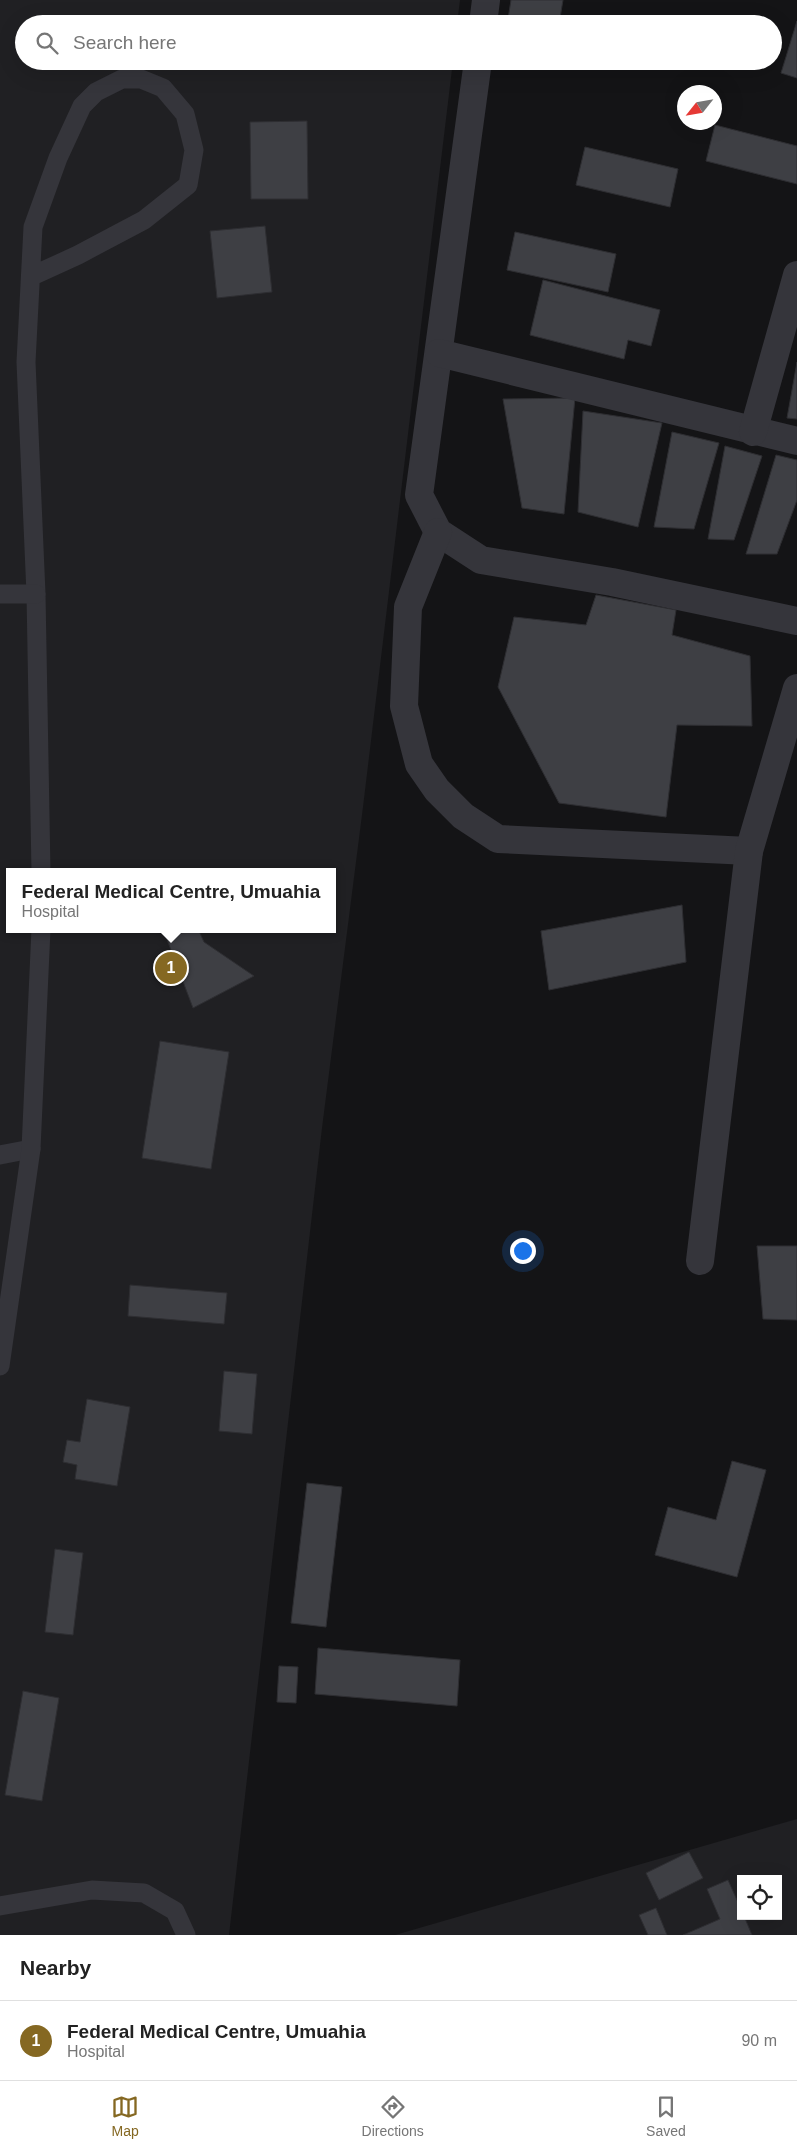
<!DOCTYPE html>
<html lang="en">
<head>
<meta charset="utf-8">
<style>
	:root { --surface:#fff; --page:#f2f2f2; --text:#222; --muted:#767676; --line:#e0e0e0; --accent:#856822 }
	body { margin:0; font-family:Helvetica,sans-serif; background:var(--page); color:var(--text) }
	.controls { position:absolute; right:15px; bottom:15px; display:grid; overflow:hidden; border-radius:0px; box-shadow:0 5px 20px #0002 }
	.controls button { width:45px; height:45px; display:grid; place-items:center; padding:0; border:0; border-bottom:1px solid var(--line); background:var(--surface); color:var(--text); font:25px sans-serif }
	.compass { position:absolute; left:677px; top:85px; width:45px; height:45px; border-radius:50%; background:var(--surface); box-shadow:0 5px 20px #0002; rotate:239deg }
	.you { position:absolute; left:522px; top:1250px; width:18px; height:18px; margin:-12px; border:4px solid #fff; border-radius:50%; background:#1a73e8; box-shadow:0 0 0 8px #1a73e833 }
	.badge { display:grid; place-items:center; width:32px; height:32px; border-radius:50%; background:var(--accent); color:#fff; font-size:16px; font-weight:700 }
	.pin { position:absolute; translate:-50% -50%; border:2px solid #fff; box-shadow:0 1px 5px #0006 }
	.popup { position:absolute; left:6px; top:868px; width:330px; height:65px; box-sizing:border-box; display:grid; place-content:center; border-radius:0px; background:var(--surface); filter:drop-shadow(0 1px 4px #0005); font-size:16px; white-space:nowrap; color:var(--muted) }
	.popup b { font-size:19px; color:var(--text) }
	.popup::after { content:''; position:absolute; left:50%; top:100%; margin-left:-10px; border:10px solid transparent; border-top-color:var(--surface) }
	.list { margin:0; padding:0; list-style:none }
	h2 { display:flex; justify-content:space-between; align-items:center; height:65px; margin:0; padding:0 20px; font-size:21px }
	h2 small { font-size:16px; font-weight:400; color:var(--muted) }
	.list li { display:grid; grid-template-columns:32px 1fr auto; gap:15px; align-items:center; box-sizing:border-box; height:80px; padding:0 20px; border-top:1px solid var(--line) }
	.list b { display:block; font-size:19px; white-space:nowrap }
	.list p { margin:0; font-size:16px; white-space:nowrap; color:var(--muted) }
	.list em { font-size:16px; font-style:normal; color:var(--muted) }
	.icon { flex:none; width:28px; height:28px; fill:none; stroke:currentColor; stroke-width:2; stroke-linecap:round; stroke-linejoin:round }
	.map { position:relative; flex:none; width:797px; height:1935px; overflow:hidden }
	.search { position:absolute; background:var(--surface); box-shadow:0 5px 20px #0002; left:15px; right:15px; top:15px; height:55px; display:flex; align-items:center; gap:12px; box-sizing:border-box; padding:0 18px; border-radius:28px; color:var(--muted); font-size:19px }
	.sheet { height:145px; background:var(--surface) }
	nav { display:flex; justify-content:space-around; align-items:center; box-sizing:border-box; height:70px; border-top:1px solid var(--line); background:var(--surface); font-size:14px; color:var(--muted) }
	nav a { display:grid; justify-items:center; gap:2px }
	nav .on { color:var(--accent) }
	.map>svg:first-child { display:block }
	.built { fill:#202023; fill-rule:evenodd }
	.building { fill:#3e3f44; stroke:#2e2e32 }
	.lines { fill:none; stroke-linecap:round; stroke-linejoin:round }
	.service { stroke:#35353b; stroke-width:19 }
	.minor { stroke:#35353b; stroke-width:28 }
</style>
</head>
<body>
<div class="map">
<svg width="797" height="1935" viewBox="0 0 797 1935">
	<rect width="100%" height="100%" fill="#141416"/>
	<g class="built">
		<path d="M0,0H460L457,24H24V61H453L363,807L322,1128L229,1935H0ZM10,872H332V929H10Z"/>
		<path d="M797,1819V1935H395ZM741,1879H778V1916H741Z"/>
	</g>
	<g class="building">
		<path d="M511,0H563L559,24H539L508,19Z"/>
		<path d="M797,21V78L781,73Z"/>
		<path d="M307,121L308,199H251L250,122Z"/>
		<path d="M715,125L797,146V184L706,161Z"/>
		<path d="M585,147L678,169L670,207L576,185Z"/>
		<path d="M265,226L272,292L217,298L210,231Z"/>
		<path d="M515,232L616,254L608,292L507,270Z"/>
		<path d="M543,280L660,310L651,346L628,340L624,359L530,335Z"/>
		<path d="M797,362V419L787,418Z"/>
		<path d="M575,398L564,514L522,508L503,399Z"/>
		<path d="M583,411L662,423L638,527L578,512Z"/>
		<path d="M672,432L719,443L694,529L654,527Z"/>
		<path d="M725,446L762,456L734,540L708,539Z"/>
		<path d="M776,455L797,460V500L777,554H746Z"/>
		<path d="M596,595L676,610L672,635L750,656L752,726L677,725L666,817L559,803L498,687L514,617L586,625Z"/>
		<path d="M682,905L686,962L549,990L541,931Z"/>
		<path d="M163,929H198L204,942L254,976L193,1008Z"/>
		<path d="M160,1041L229,1052L211,1169L142,1158Z"/>
		<path d="M757,1246H797V1320L763,1319Z"/>
		<path d="M130,1285L227,1293L224,1324L128,1316Z"/>
		<path d="M224,1371L257,1374L252,1434L219,1431Z"/>
		<path d="M87,1399L130,1407L117,1486L75,1479L77,1465L63,1462L67,1440L80,1442Z"/>
		<path d="M732,1461L766,1470L737,1577L655,1555L668,1507L716,1520Z"/>
		<path d="M307,1483L342,1487L326,1627L291,1623Z"/>
		<path d="M55,1549L83,1553L73,1635L45,1632Z"/>
		<path d="M318,1648L460,1660L457,1706L315,1694Z"/>
		<path d="M279,1666L298,1667L296,1703L277,1702Z"/>
		<path d="M23,1691L59,1698L42,1801L5,1795Z"/>
		<path d="M689,1852L703,1878L659,1900L646,1873Z"/>
		<path d="M728,1880L741,1909V1916H744L752,1935H683L720,1919L707,1889Z"/>
		<path d="M656,1908L667,1935H648L639,1915Z"/>
	</g>
	<g class="lines">
		<g class="service">
			<path d="M32,276L78,255L144,220L188,185L194,150L185,114L163,88L141,79H122L96,92L82,106L58,158L33,227L26,362L36,594L41,872"/>
			<path d="M0,594H36"/>
			<path d="M0,1155L31,1149"/>
			<path d="M0,1366L31,1149L41,929"/>
			<path d="M0,1906L92,1890L144,1893L175,1911L186,1935"/>
		</g>
		<g class="minor">
			<path d="M483,24L486,0"/>
			<path d="M478,61L419,495L438,532L481,560L612,582L797,621"/>
			<path d="M439,353L797,441"/>
			<path d="M753,432L797,275"/>
			<path d="M438,532L408,607L404,706L419,764L437,790L463,816L498,839L749,851"/>
			<path d="M700,1261L749,851L797,688"/>
		</g>
	</g>
</svg>
<div class="controls">
<button><svg class="icon" aria-label="locate" viewBox="0 0 24 24"><circle cx="12" cy="12" r="6"/><path d="M12 2v4M12 18v4M2 12h4M18 12h4"/></svg></button>
</div>
<svg class="compass" viewBox="-18 -18 36 36"><path d="M0-13l5 13h-10z" fill="#e53935"/><path d="M0 13l5-13h-10z" fill="#767676"/></svg>
<div class="you"></div>
<div class="pin badge" style="left:171px;top:968px">1</div>
<div class="popup"><b>Federal Medical Centre, Umuahia</b>Hospital</div>
<div class="search"><svg class="icon" aria-label="search" viewBox="0 0 24 24"><circle cx="10" cy="10" r="6"/><path d="M15 15l6 6"/></svg>Search here</div>
</div>
<section class="sheet">
<h2>Nearby<small></small></h2>
<ul class="list">
<li><span class="badge">1</span><div><b>Federal Medical Centre, Umuahia</b><p>Hospital</p></div><em>90 m</em></li>
</ul>
</section>
<nav>
<a class="on"><svg class="icon" aria-label="map" viewBox="0 0 24 24"><path d="M3 6l6-2 6 2 6-2v14l-6 2-6-2-6 2zM9 4v14M15 6v14"/></svg>Map</a>
<a><svg class="icon" aria-label="directions" viewBox="0 0 24 24"><path d="M12 3l9 9-9 9-9-9zM9 14v-3h6M13 9l2 2-2 2"/></svg>Directions</a>
<a><svg class="icon" aria-label="saved" viewBox="0 0 24 24"><path d="M7 4h10v16l-5-4-5 4z"/></svg>Saved</a>
</nav>
</body>
</html>
